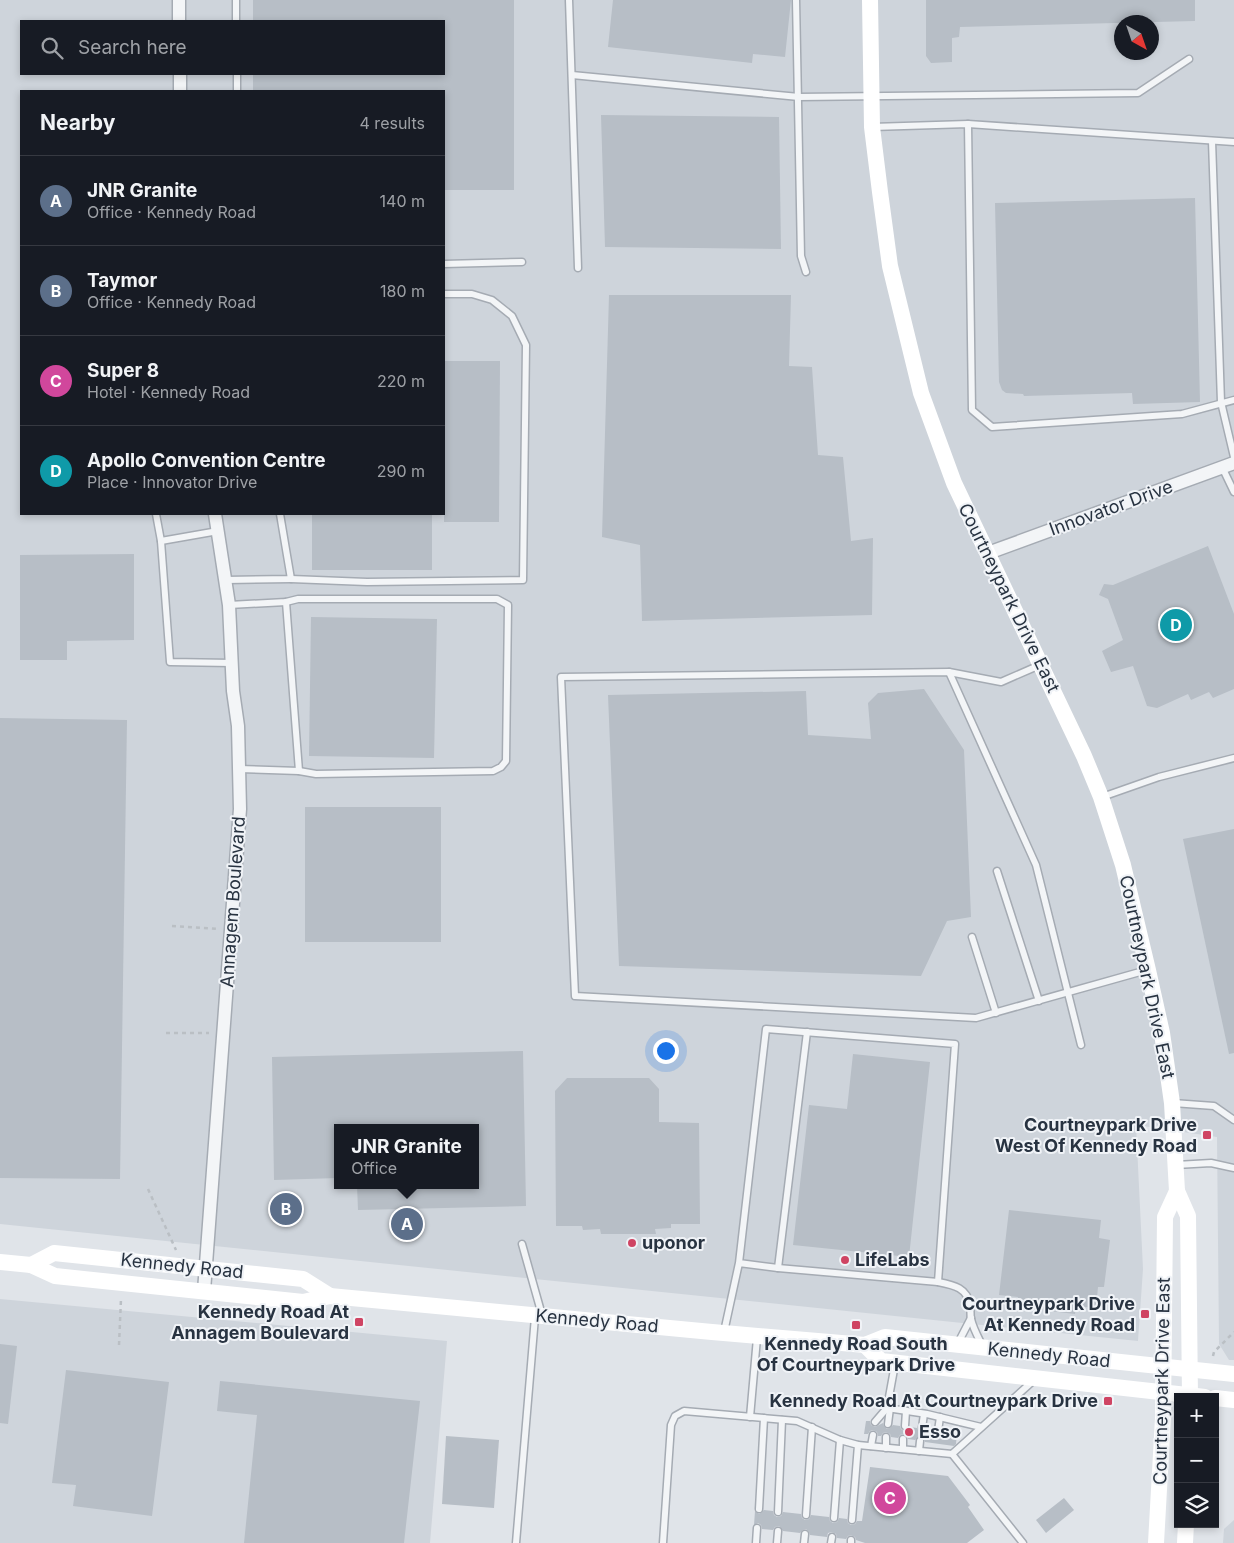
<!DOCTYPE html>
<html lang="en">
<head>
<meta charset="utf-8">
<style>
	:root { --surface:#171b24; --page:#242831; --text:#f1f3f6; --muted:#9ea1a6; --line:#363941; --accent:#db2777 }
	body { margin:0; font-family:Inter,sans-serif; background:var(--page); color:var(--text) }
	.controls { position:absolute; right:15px; bottom:15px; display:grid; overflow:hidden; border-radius:0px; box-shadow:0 2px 8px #0003 }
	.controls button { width:45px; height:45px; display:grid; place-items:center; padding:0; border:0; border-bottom:1px solid var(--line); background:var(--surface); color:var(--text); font:25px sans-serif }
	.compass { position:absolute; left:1114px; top:15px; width:45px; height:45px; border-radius:50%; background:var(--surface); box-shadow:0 2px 8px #0003; rotate:140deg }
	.you { position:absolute; left:665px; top:1050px; width:18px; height:18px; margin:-12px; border:4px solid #fff; border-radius:50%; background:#1a73e8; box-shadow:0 0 0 8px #1a73e833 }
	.badge { display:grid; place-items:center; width:32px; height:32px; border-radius:50%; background:var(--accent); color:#fff; font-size:16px; font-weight:700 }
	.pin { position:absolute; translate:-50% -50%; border:2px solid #fff; box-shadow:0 1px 5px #0006 }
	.popup { position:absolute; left:334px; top:1124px; width:145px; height:65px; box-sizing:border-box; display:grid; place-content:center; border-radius:0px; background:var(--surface); filter:drop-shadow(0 1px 4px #0005); font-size:16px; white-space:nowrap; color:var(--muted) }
	.popup b { font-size:19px; color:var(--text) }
	.popup::after { content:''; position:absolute; left:50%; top:100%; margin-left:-10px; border:10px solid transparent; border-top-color:var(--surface) }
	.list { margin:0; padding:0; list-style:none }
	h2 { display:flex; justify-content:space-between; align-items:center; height:65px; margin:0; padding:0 20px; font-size:21px }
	h2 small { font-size:16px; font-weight:400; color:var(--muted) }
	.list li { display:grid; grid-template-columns:32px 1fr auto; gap:15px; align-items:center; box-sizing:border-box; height:90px; padding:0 20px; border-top:1px solid var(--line) }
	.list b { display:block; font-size:19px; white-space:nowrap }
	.list p { margin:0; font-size:16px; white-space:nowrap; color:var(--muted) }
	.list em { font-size:16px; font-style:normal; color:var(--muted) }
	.icon { flex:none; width:28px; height:28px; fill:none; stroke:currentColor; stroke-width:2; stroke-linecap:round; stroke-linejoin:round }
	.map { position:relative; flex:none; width:1234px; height:1543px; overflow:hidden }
	.search { position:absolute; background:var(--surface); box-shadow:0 2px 8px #0003; left:20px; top:20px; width:425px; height:55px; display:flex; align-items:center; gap:12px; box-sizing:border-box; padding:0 18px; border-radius:0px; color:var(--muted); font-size:19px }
	.panel { position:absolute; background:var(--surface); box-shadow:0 2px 8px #0003; left:20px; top:90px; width:425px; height:425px; border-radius:0px }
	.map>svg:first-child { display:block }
	.built { fill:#ced4db; fill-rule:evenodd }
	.building { fill:#b7bec6 }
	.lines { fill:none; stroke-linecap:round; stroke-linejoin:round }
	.lane-casing { stroke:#a5abb3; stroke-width:9 }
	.street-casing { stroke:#a5abb3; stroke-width:15 }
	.path { stroke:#babfc4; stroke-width:2.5; stroke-dasharray:4 4; stroke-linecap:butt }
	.lane { stroke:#f3f5f7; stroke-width:6 }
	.street { stroke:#f3f5f7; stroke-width:12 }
	.secondary { stroke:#fff; stroke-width:16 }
	.poi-dot { fill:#cf4463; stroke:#f0f3f7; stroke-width:2 }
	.labels { text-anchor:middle; stroke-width:4; stroke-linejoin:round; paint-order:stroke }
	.street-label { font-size:18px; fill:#283341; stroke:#f0f3f7 }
	.poi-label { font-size:18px; font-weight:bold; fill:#283341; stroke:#f0f3f7; text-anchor:end }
</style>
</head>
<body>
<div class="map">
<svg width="1234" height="1543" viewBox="0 0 1234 1543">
	<rect width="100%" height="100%" fill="#e0e4e9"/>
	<g class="built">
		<path d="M0,0H1234V1360H1229L1219,1344L1217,1137L1136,1125L1143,1269L1138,1341L0,1224ZM21,21H444V74H21ZM1122,22H1152V52H1122ZM21,91H444V514H21ZM338,1128H476V1185H338Z"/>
		<path d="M0,1299L447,1341L430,1543H0Z"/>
		<path d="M1234,1520V1543H1223L1224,1529Z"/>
	</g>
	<g class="building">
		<path d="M253,0H514V190H444V91H253V74H444V21H253Z"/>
		<path d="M613,0H791L785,57L753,54L752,63L608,47Z"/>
		<path d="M926,0H1195V21L960,27L959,37L952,38V62L931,63L926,56Z"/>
		<path d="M601,115L779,117L781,249L605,247Z"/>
		<path d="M1195,198L1200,402L1133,404L1132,393L1024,396L1023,394L1006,393L1002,390L999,382L995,203Z"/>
		<path d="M609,295H791L789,366L812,367L818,455L843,457L851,541L873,538L872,615L642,621L640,545L602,537Z"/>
		<path d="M444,361H500L499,522H444Z"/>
		<rect x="312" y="514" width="120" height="56"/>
		<path d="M1208,546L1234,614V689L1213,698L1209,692L1191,700L1188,694L1157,708L1147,706L1133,666L1111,672L1102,651L1123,640L1108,599L1099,595L1104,584L1113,585Z"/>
		<path d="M134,554V640L67,641V660H20V555Z"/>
		<path d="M311,617L437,619L434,758L309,756Z"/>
		<path d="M924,689L964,750L971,917L947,921L921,976L619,966L608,695L806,691L808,735L871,739L868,703L878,693Z"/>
		<path d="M0,718L127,720L120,1179L0,1178Z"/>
		<rect x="305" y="807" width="136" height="135"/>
		<path d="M1234,829V1053L1229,1054L1183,839Z"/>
		<path d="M523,1051L526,1206L358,1210L357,1185H476V1128H338V1178L274,1180L272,1057Z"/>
		<path d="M853,1054L930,1062L909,1257L793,1245L809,1105L847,1109Z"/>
		<path d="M567,1078H649L659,1089V1122L699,1123L700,1224H671V1228L655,1229L656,1234H601L600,1229L583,1230L582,1226H556L555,1091Z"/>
		<path d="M1009,1210L1101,1220L1099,1238L1110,1240L1104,1287H1098L1096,1308L1076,1306L1075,1314L1016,1307L1018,1297L999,1295Z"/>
		<path d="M0,1344L17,1346L8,1424L0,1423Z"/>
		<path d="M66,1370L169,1382L152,1516L73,1506L76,1485L52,1483Z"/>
		<path d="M220,1381L420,1401L404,1543H244L257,1415L217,1411Z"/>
		<path d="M866,1421H870L871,1425L875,1427L883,1423L884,1426L887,1429L890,1428L893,1425L900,1426L901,1429L904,1431L908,1430L910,1427L917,1428L919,1432L922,1433L927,1429L933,1430L935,1435L938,1436L942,1434L943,1431L957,1433L956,1444L954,1446L925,1442L923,1437L920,1436L915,1440L908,1439L907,1436L903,1434L900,1435L898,1438L891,1437L890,1434L886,1432L883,1433L881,1436H878L877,1432L873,1430L870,1431L868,1434H864Z"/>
		<path d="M446,1436L499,1440L494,1508L442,1504Z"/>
		<path d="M870,1467L948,1476L970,1505L968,1507L984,1530L967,1543H865L856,1540L855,1537L851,1535L848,1536L846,1539L837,1538L836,1534L832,1532L828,1533L827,1537L810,1535L809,1532L806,1529L803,1530L800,1533L783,1531L779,1526L775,1527L773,1530L762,1529L761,1525L758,1523L754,1525L755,1511L759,1514L764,1510L773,1511L774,1515L777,1517L781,1516L783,1512L801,1514L802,1518L805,1520L809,1519L811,1515L829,1517L830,1521L833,1523L837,1522L839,1518L847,1519L848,1523L851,1525L855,1524L857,1521H862Z"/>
		<path d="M1064,1498L1074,1510L1046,1533L1036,1520Z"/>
	</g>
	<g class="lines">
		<g class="lane-casing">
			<g id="lane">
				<path d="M236,0V21"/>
				<path d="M569,0L578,268"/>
				<path d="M796,0L801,256L806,272"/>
				<path d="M237,74V91"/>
				<path d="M572,75L799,97L1138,93L1189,59"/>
				<path d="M968,124L1234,142"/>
				<path d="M872,127L968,124L972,410L992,427L1182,414L1234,400"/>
				<path d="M1212,141L1221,402L1234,457"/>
				<path d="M444,264L522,262"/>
				<path d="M1222,467L1234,492"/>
				<path d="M156,514L161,541L170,662L232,663"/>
				<path d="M161,541L218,531"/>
				<path d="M291,579L367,582L523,580L526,345L512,316L492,300L472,294H444"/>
				<path d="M226,580L291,579L280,514"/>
				<path d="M286,602L299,771"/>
				<path d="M229,605L286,602L298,599H497L508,605L506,761L501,767L493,771L316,774L299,771L239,769"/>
				<path d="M1040,665L1001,682L949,672L561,677L575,996L976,1018L1147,970"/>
				<path d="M949,672L1036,865L1081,1045"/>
				<path d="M1102,797L1159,777L1234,758"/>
				<path d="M997,871L1039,1001"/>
				<path d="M972,937L996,1013"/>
				<path d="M1173,1103L1214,1106L1234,1120"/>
				<path d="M1176,1165L1211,1163L1234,1168"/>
				<path d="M522,1244L542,1315"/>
				<path d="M778,1268L807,1032"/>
				<path d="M938,1282C954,1285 968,1288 970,1306C971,1310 970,1315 971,1319C973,1328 978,1337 982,1345"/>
				<path d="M724,1332L739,1263L766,1029L955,1044L938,1282L778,1268L739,1263"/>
				<path d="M958,1343L971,1318"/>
				<path d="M895,1364L887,1408L927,1414L981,1427"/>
				<path d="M750,1417L757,1338"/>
				<path d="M875,1422L887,1408"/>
				<path d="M888,1424L890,1408"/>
				<path d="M905,1426L906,1411"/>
				<path d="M922,1428L924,1414"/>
				<path d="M938,1431L940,1417"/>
				<path d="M858,1445L952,1454"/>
				<path d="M871,1446L873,1435"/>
				<path d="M886,1448V1437"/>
				<path d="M903,1449V1439"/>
				<path d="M919,1451L920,1441"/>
				<path d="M759,1509L764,1418"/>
				<path d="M778,1512L782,1420"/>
				<path d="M806,1515L812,1427"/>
				<path d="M834,1518L840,1440"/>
				<path d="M516,1543L535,1317"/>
				<path d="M663,1543L671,1425L675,1416L684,1411L797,1421L840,1440L858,1445L852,1520"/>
				<path d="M756,1543L757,1528"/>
				<path d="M777,1543L778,1531"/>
				<path d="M804,1543L805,1534"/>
				<path d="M831,1543L832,1537"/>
				<path d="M851,1543V1540"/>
				<path d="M1023,1543L952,1454L1033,1381"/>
			</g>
		</g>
		<g class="street-casing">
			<g id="street">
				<path d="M179,0V21"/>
				<path d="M180,74V91"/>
				<path d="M988,553L1234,463"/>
				<path d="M204,1291L240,809L238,726L233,691L229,605L215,514"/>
			</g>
		</g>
		<g class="path">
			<path d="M172,926L218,929"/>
			<path d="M166,1033H209"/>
			<path d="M148,1189L176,1250"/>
			<path d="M119,1345L121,1299"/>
			<path d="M1213,1356L1214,1352L1234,1332"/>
		</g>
		<use href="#lane" class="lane"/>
		<use href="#street" class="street"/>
		<g class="secondary">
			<path d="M870,0L872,127L880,192L890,266L921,393L954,483L1084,756L1101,797L1123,865L1148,970L1162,1033L1172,1103L1177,1191L1188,1216L1190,1397"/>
			<path d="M0,1262L31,1265L55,1276L303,1302L330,1296L712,1332L865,1345L885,1337L1234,1374"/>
			<path d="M31,1265L54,1253L303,1279L330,1296"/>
			<path d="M865,1345L881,1361L1205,1397"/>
			<path d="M1215,1398L1234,1400"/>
			<path d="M1156,1543L1163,1418L1165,1217L1177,1191"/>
			<path d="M1185,1543L1186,1524"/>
		</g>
	</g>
	<g class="poi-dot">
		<rect x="1202" y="1130" width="10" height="10" rx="2.5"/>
		<circle cx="632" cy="1243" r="5"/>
		<circle cx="845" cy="1260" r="5"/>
		<rect x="1140" y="1309" width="10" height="10" rx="2.5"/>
		<rect x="354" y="1317" width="10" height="10" rx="2.5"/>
		<rect x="851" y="1320" width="10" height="10" rx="2.5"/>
		<rect x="1103" y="1396" width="10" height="10" rx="2.5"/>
		<circle cx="909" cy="1432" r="5"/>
	</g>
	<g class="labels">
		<g class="street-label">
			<text transform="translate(1111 508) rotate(-20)" y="6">Innovator Drive</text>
			<text transform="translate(1009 598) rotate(64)" y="6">Courtneypark Drive East</text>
			<text transform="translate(233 902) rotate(-86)" y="6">Annagem Boulevard</text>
			<text transform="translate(1147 977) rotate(78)" y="6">Courtneypark Drive East</text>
			<text transform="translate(182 1266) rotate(6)" y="6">Kennedy Road</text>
			<text transform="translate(597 1321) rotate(5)" y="6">Kennedy Road</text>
			<text transform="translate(1049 1355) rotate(6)" y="6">Kennedy Road</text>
			<text transform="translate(1162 1381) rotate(-89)" y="6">Courtneypark Drive East</text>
		</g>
		<g class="poi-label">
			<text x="1197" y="1131">Courtneypark Drive<tspan x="1197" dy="21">West Of Kennedy Road</tspan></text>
			<text x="642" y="1249" text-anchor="start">uponor</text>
			<text x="855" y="1266" text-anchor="start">LifeLabs</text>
			<text x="1135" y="1310">Courtneypark Drive<tspan x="1135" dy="21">At Kennedy Road</tspan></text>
			<text x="349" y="1318">Kennedy Road At<tspan x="349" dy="21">Annagem Boulevard</tspan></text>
			<text x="856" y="1350" text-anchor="middle">Kennedy Road South<tspan x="856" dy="21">Of Courtneypark Drive</tspan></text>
			<text x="1098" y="1407">Kennedy Road At Courtneypark Drive</text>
			<text x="919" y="1438" text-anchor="start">Esso</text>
		</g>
	</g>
</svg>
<div class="controls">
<button>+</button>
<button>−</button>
<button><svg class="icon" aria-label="layers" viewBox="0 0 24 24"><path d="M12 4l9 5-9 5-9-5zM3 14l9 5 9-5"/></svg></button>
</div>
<svg class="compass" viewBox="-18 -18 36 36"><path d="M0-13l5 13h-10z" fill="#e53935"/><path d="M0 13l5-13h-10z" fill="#9ea1a6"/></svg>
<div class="you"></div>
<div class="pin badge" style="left:407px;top:1224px;background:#5c6f8a">A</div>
<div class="popup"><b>JNR Granite</b>Office</div>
<div class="pin badge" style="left:286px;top:1209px;background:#5c6f8a">B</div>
<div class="pin badge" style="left:890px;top:1498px;background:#d1479c">C</div>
<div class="pin badge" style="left:1176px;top:625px;background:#0f9aa8">D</div>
<div class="search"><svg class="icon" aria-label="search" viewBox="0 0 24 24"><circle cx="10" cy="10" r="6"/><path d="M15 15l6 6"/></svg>Search here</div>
<section class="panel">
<h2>Nearby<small>4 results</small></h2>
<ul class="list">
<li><span class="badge" style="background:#5c6f8a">A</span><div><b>JNR Granite</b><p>Office · Kennedy Road</p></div><em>140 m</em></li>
<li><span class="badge" style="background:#5c6f8a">B</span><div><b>Taymor</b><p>Office · Kennedy Road</p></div><em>180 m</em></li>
<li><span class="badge" style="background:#d1479c">C</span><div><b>Super 8</b><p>Hotel · Kennedy Road</p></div><em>220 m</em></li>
<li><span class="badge" style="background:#0f9aa8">D</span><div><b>Apollo Convention Centre</b><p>Place · Innovator Drive</p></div><em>290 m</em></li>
</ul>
</section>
</div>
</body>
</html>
